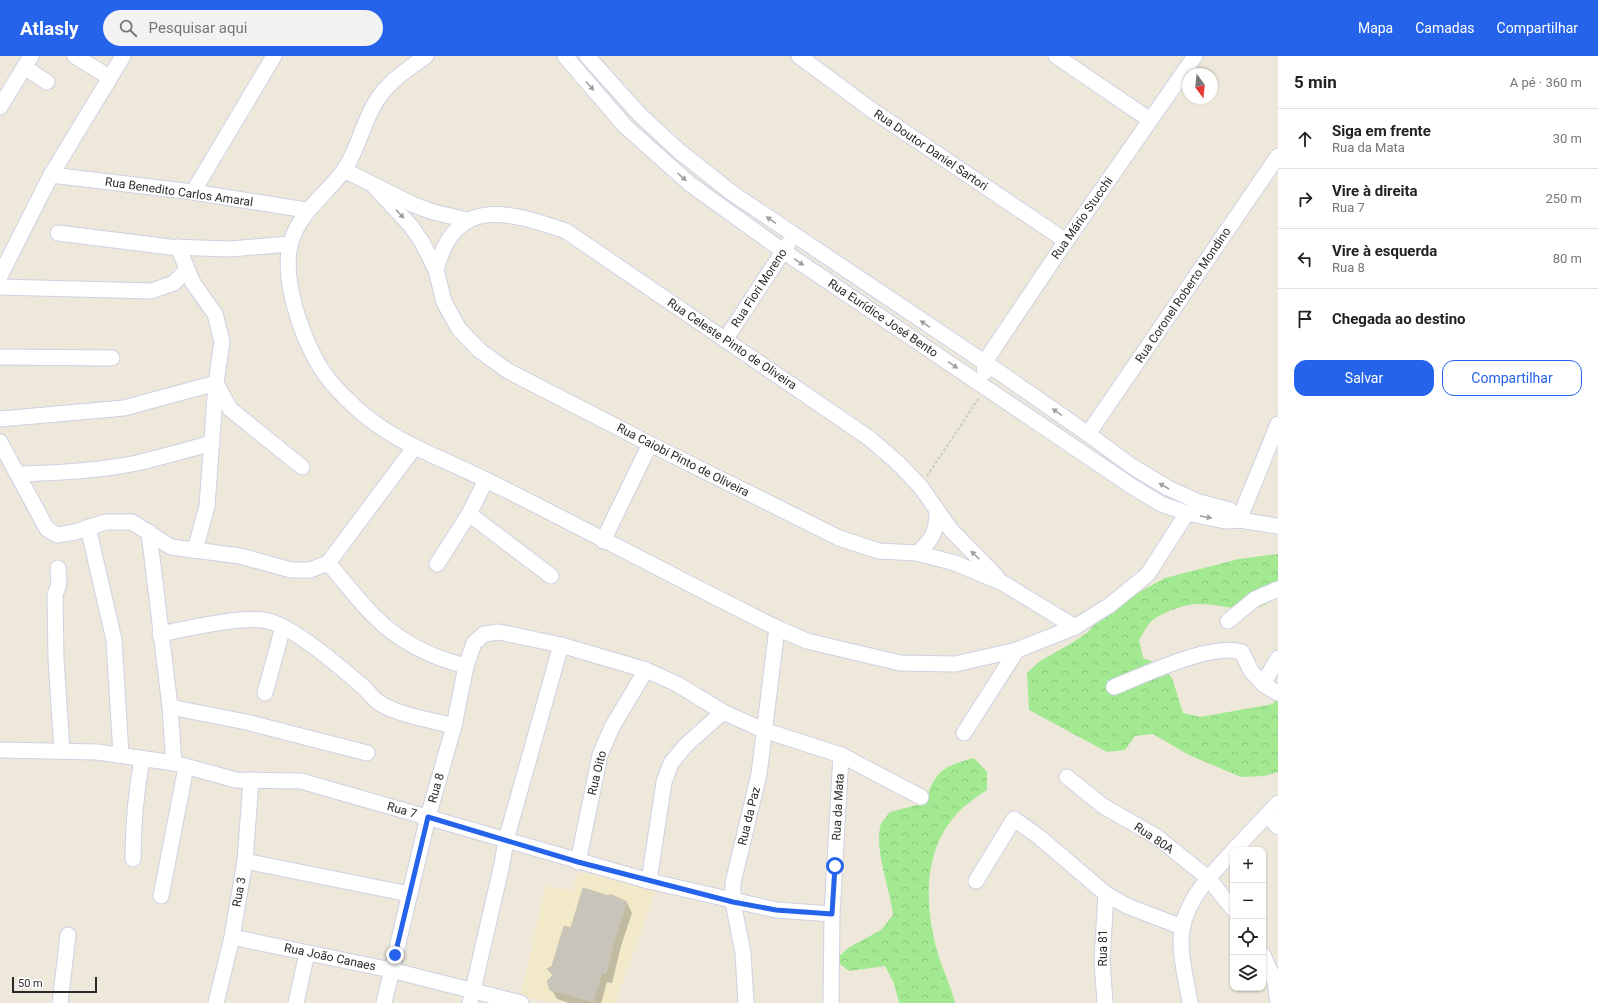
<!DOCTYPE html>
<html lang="pt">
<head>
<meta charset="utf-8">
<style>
	:root { --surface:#fff; --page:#f2f2f2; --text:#222; --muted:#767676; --line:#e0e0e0; --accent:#2563eb }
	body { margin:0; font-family:Roboto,sans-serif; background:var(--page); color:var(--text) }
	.controls { position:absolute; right:12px; bottom:12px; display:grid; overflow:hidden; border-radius:8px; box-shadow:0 1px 3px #0004 }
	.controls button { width:36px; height:36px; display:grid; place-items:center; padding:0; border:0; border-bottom:1px solid var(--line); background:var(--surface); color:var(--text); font:20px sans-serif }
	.compass { position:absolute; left:1182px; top:12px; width:36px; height:36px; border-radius:50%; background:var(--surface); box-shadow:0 1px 3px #0004; rotate:165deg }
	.scale { position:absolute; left:12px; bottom:10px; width:85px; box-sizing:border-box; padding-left:4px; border:2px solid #2a2a2a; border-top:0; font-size:11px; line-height:14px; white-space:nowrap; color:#2a2a2a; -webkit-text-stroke:3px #fff; paint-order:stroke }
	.stop { position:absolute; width:12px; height:12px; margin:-9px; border:3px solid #2563eb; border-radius:50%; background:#fff }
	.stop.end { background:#2563eb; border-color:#fff; box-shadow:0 1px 4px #0008 }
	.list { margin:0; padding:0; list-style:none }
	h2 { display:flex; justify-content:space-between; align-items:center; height:52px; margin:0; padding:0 16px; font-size:17px }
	h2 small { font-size:13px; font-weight:400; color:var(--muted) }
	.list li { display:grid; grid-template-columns:26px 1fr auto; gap:12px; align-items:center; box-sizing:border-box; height:60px; padding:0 16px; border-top:1px solid var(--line) }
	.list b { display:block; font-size:15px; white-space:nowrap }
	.list p { margin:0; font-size:13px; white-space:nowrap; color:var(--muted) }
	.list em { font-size:13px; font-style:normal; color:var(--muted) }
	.actions { display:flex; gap:8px; padding:12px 16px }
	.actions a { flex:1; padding:9px 0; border:1px solid var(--accent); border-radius:12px; text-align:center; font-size:14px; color:var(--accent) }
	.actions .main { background:var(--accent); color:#fff }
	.icon { flex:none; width:22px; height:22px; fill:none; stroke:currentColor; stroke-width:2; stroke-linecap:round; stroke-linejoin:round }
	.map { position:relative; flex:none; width:1278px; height:947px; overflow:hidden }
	header { display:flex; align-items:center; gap:24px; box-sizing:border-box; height:56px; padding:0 20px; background:var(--accent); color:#fff }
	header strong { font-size:19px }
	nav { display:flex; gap:22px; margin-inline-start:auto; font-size:14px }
	.search { width:280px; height:36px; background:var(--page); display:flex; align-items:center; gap:10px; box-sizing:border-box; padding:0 14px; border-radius:22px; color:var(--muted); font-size:15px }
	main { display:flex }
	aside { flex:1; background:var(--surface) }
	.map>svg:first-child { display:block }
	.education { fill:#f1e9c8 }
	.forest { fill:url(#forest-crowns) }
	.shadow { fill:#0003 }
	.building { fill:#c8c4ba; stroke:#c9c4b4 }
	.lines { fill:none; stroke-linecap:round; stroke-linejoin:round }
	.minor-casing { stroke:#cfd0e4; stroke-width:17 }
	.path { stroke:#ccc; stroke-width:2; stroke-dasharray:3 2; stroke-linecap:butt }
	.minor { stroke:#fff; stroke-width:15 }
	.oneway { fill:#9f9f9f }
	.route { stroke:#2563eb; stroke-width:5 }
	.labels { text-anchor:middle; stroke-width:3; stroke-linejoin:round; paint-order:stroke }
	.street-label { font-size:12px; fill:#2a2a2a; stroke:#fff }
</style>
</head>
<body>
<header>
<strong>Atlasly</strong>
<div class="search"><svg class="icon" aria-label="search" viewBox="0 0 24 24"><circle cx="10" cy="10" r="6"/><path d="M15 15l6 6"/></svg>Pesquisar aqui</div>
<nav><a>Mapa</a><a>Camadas</a><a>Compartilhar</a></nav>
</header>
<main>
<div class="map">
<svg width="1278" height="947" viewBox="0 0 1278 947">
	<defs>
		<pattern id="forest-crowns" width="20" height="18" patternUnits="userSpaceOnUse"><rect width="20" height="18" fill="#a3e992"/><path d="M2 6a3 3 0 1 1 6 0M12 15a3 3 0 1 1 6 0" fill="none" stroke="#8cc87e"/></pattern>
	</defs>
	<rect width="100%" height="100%" fill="#ede8da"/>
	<path class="education" d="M578,816L656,834L615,947H565L520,941L546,830L573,835Z"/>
	<g class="forest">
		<path d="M1278,498V538C1256,564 1228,548 1199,548C1189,548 1179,551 1169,555C1162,558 1154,562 1149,568C1145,573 1142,579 1139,584L1143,602L1161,609L1172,622L1183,657L1200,661L1273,648L1278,638V716L1264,720L1241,721L1189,699L1153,678L1135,680L1125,694L1107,696L1029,654L1027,617L1040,605L1072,587L1088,576L1110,552L1165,522L1239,503Z"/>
		<path d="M974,702L987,716V734C975,742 963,750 954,761C922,799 925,853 938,898C943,915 951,930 955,947H899L894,927L885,910L849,915L835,904L848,892L881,874L893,859C890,833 875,797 880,771C881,766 887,760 890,756L925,747C934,716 943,710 974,702Z"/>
	</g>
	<path class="shadow" d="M627,847L632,857L621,890L612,927L607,926L601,947H569L557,943L551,933L553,920L549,913L553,911L572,873Z"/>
	<path class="building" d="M583,832L609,840L610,838L627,846L616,879L606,918L602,917L593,946L550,934L547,925L553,919L547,913L552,910L564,870L571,872Z"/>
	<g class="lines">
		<g class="minor-casing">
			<g id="minor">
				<path d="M75,0L109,21"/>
				<path d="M426,0C409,12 391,24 379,41C363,63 359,93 344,114C326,139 300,155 291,186C280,224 305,295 330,325C337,334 347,343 355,351C395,388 441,401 488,425C585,473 680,524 777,572L807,585L900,607L955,608L1017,594L1075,571L1110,549L1148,518L1187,457"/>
				<path d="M565,0L625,70L690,128L783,195L1133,431L1161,448L1187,457L1225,465L1239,464L1278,470"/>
				<path d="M587,0L640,59L679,95L732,137L999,316L1088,378L1133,411L1168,432L1199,446L1230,454L1239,464"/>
				<path d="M799,0L869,52L1066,185"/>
				<path d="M1056,0L1150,64"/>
				<path d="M24,11L47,26"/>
				<path d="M0,51L31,0"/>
				<path d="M344,114L414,149L433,156L467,164"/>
				<path d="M51,119L193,136L306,154"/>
				<path d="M373,129L410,169L422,186L436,214L444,246L459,273L479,294L508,315L650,388L839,482L879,495L917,497L955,507L1003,527L1075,571"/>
				<path d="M193,136L274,0"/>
				<path d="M58,177L170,191L230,193L290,188"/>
				<path d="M178,191L193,227L215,258L222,285L216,327L207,450L195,494"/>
				<path d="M436,214C456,138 509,156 566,175L869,382L898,407L920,430L951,474L997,521"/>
				<path d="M0,220L51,119L123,0"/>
				<path d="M0,231L151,235L174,227L187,213"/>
				<path d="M725,284L788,188"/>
				<path d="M0,301L112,302"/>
				<path d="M985,316L984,307L1066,185L1195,0"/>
				<path d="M0,363L124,352L216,327L230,353L302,411"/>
				<path d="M1088,378L1278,100"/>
				<path d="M0,386L47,473L57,479L75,476L106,466H132L171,491L240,500L291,514H310L328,507L414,392"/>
				<path d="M18,418C58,417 98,415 137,407C162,401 187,394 212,387"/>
				<path d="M469,458L551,520"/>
				<path d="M1239,464L1278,368"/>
				<path d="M88,471L114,584L121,699"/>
				<path d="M149,476L170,651L174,707"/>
				<path d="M603,485L650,388"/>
				<path d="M917,497C932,485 937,475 937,455"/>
				<path d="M328,507C343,524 357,543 373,559C398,585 432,602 466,610"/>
				<path d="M437,508L469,458L486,424"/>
				<path d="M58,512L59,528L55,539L56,603L62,694"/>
				<path d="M1228,565L1255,543L1278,533"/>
				<path d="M160,578C186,573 244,559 268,565C294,571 340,611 361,629C367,634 372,641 378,646C397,659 431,664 454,670"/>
				<path d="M1263,628L1278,602"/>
				<path d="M1114,631C1144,619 1212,586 1242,596L1251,615L1263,628L1278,637"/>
				<path d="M265,637L283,571"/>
				<path d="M170,651L246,666L367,697"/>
				<path d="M964,677L1017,594"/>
				<path d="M0,694L97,696L174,707L236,724L301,725L649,825L776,854L832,858"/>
				<path d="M1067,721L1103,750L1157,781L1208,822L1233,853"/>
				<path d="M1267,759L1278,771"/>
				<path d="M1234,794L1278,747"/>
				<path d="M133,803C133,768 136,736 142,703"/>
				<path d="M245,805L409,838"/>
				<path d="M578,806L600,699L612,671L646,614"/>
				<path d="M649,825L664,726L671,707L686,689L723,656"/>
				<path d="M976,825L1014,763L1038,780L1106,838L1127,850L1182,871"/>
				<path d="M161,840L186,711"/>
				<path d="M232,881L391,914L521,947"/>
				<path d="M1263,899L1275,926L1278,947"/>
				<path d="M60,947L68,879"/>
				<path d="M216,947L232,881L245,805L251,724"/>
				<path d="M296,947L307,897"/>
				<path d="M384,947L428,761L454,670L466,610L474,587L484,578L499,576L561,589L646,614L677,628L723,656L763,674L841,699L921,741"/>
				<path d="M470,947L502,808L506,784L561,589"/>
				<path d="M746,947L743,897L733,846V827L759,718L777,572"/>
				<path d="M831,947L832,858L841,699"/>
				<path d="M1105,947L1102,904L1106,838"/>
				<path d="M1190,947C1187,927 1181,906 1181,886C1181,848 1209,821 1233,795"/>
			</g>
		</g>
		<path class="path" d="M927,420L979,342"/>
		<use href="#minor" class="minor"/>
	</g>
	<defs><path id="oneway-solid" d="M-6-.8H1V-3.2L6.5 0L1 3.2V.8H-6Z"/></defs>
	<g class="oneway">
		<use href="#oneway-solid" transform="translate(590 30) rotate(48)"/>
		<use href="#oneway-solid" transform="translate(682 121) rotate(42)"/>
		<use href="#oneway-solid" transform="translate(400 158) rotate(47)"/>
		<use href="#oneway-solid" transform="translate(771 164) rotate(-145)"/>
		<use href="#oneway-solid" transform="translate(799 206) rotate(34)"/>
		<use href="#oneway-solid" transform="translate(925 268) rotate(-146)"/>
		<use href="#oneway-solid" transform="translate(953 309) rotate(34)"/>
		<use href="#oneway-solid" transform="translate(1057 356) rotate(-145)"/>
		<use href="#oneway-solid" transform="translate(1164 430) rotate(-150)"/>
		<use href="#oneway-solid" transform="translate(1206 461) rotate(11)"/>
		<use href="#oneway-solid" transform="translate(975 499) rotate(-135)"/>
	</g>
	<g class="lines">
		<path class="route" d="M395,899L428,761L578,806L733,846L776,854L832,858L835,810"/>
	</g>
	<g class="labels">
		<g class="street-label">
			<text transform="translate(931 94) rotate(34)" y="4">Rua Doutor Daniel Sartori</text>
			<text transform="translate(179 136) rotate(8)" y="4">Rua Benedito Carlos Amaral</text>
			<text transform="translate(1082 162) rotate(-55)" y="4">Rua Mário Stucchi</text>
			<text transform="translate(759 232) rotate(-57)" y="4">Rua Fiori Moreno</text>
			<text transform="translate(1183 239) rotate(-56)" y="4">Rua Coronel Roberto Mondino</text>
			<text transform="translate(883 262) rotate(34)" y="4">Rua Eurídice José Bento</text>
			<text transform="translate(732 288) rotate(34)" y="4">Rua Celeste Pinto de Oliveira</text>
			<text transform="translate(683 404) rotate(27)" y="4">Rua Caiobi Pinto de Oliveira</text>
			<text transform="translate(597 717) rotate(-76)" y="4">Rua Oito</text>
			<text transform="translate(436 732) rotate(-74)" y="4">Rua 8</text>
			<text transform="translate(838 751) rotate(-87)" y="4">Rua da Mata</text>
			<text transform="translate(402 754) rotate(16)" y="4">Rua 7</text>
			<text transform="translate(749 760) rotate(-76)" y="4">Rua da Paz</text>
			<text transform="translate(1154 782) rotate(34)" y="4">Rua 80A</text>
			<text transform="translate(239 836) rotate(-80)" y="4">Rua 3</text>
			<text transform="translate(1103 892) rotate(-90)" y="4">Rua 81</text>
			<text transform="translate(330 901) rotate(12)" y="4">Rua João Canaes</text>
		</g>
	</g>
</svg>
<div class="controls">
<button>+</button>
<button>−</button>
<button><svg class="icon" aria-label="locate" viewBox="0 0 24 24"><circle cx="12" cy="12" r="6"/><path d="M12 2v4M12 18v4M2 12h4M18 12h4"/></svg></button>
<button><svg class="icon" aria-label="layers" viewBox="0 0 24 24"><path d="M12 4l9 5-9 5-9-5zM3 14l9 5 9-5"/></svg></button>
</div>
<svg class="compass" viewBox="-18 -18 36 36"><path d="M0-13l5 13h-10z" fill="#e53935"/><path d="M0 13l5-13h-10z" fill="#767676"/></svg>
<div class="scale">50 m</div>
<div class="stop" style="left:835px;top:810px"></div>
<div class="stop end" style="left:395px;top:899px"></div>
</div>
<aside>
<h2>5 min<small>A pé · 360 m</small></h2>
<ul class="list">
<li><svg class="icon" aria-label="ahead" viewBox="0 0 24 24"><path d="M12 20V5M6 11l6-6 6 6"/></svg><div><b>Siga em frente</b><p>Rua da Mata</p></div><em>30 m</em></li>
<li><svg class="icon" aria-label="right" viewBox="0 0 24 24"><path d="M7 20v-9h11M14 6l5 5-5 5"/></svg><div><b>Vire à direita</b><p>Rua 7</p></div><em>250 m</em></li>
<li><svg class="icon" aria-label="left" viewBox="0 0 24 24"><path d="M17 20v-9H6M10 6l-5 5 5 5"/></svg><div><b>Vire à esquerda</b><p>Rua 8</p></div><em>80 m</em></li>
<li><svg class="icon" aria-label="arrive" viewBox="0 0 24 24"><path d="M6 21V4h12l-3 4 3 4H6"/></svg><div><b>Chegada ao destino</b></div></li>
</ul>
<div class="actions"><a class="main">Salvar</a><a>Compartilhar</a></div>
</aside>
</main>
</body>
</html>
